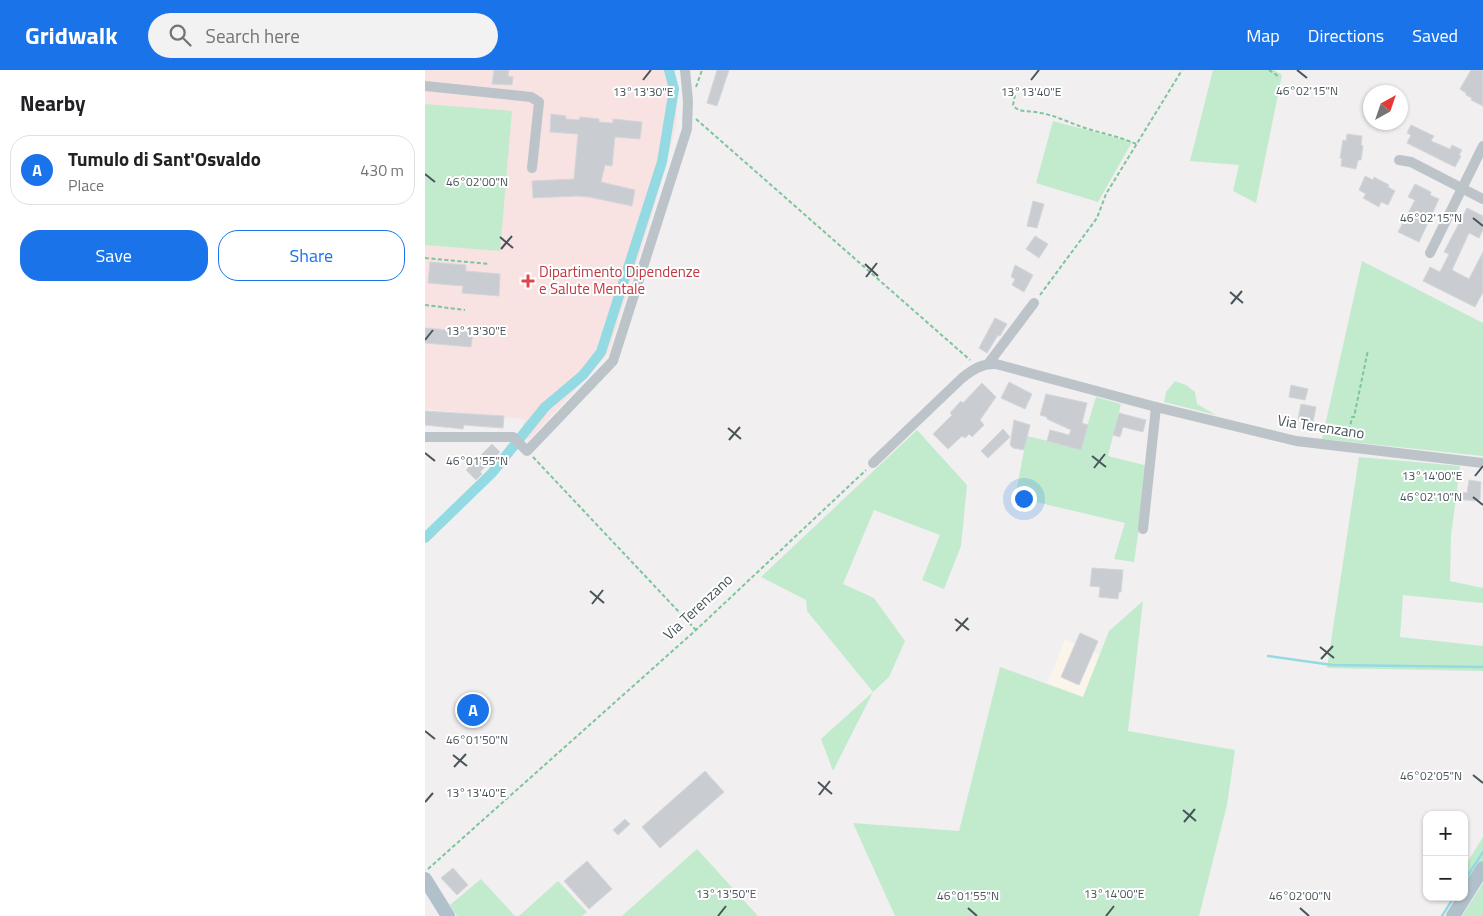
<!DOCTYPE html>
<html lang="en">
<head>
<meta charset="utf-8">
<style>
	:root { --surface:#fff; --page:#f2f2f2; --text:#202124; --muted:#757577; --line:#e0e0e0; --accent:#1a73e8 }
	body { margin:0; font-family:"Titillium Web",sans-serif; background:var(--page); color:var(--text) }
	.controls { position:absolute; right:15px; bottom:15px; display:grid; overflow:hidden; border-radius:10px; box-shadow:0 1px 4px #0004 }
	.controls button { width:45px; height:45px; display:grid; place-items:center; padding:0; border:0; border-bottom:1px solid var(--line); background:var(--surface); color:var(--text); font:25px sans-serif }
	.compass { position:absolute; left:938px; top:15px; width:45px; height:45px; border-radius:50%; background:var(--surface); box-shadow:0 1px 4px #0004; rotate:40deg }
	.you { position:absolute; left:598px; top:428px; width:18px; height:18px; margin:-12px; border:4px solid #fff; border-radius:50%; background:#1a73e8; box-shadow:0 0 0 8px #1a73e833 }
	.badge { display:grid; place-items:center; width:32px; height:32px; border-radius:50%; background:var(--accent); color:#fff; font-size:16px; font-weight:700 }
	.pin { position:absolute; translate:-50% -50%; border:2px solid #fff; box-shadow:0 1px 5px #0006 }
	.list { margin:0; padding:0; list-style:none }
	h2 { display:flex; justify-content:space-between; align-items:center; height:65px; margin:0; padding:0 20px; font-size:21px }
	h2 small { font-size:16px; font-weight:400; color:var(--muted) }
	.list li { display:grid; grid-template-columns:32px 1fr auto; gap:15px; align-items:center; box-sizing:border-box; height:70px; margin:0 10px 10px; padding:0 10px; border:1px solid var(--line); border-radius:20px }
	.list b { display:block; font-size:19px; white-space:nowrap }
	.list p { margin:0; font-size:16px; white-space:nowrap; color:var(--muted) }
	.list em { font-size:16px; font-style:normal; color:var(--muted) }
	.actions { display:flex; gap:10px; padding:15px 20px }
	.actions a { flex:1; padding:11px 0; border:1px solid var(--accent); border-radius:20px; text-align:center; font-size:18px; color:var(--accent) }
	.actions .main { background:var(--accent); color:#fff }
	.icon { flex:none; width:28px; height:28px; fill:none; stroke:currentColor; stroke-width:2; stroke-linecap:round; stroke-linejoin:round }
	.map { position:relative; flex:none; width:1058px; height:846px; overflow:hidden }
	header { display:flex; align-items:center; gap:30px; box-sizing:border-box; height:70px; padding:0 25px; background:var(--accent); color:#fff }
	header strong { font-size:24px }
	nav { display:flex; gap:28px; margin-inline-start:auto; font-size:18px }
	.search { width:350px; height:45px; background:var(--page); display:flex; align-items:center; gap:12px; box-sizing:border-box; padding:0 18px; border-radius:28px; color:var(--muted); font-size:19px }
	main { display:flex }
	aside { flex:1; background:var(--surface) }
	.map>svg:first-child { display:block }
	.commercial { fill:#faf4ea }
	.medical { fill:#f8e2e2 }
	.green { fill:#c2ebce }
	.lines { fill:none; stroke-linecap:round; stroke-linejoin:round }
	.stream { stroke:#93dae3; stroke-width:2.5 }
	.canal { stroke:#93dae3; stroke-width:10 }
	.building { fill:#c9cdd1; stroke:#d4d6da }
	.path { stroke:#7dc59b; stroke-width:2; stroke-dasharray:4 2.5; stroke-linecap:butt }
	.minor { stroke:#bcc4ca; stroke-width:10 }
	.major { stroke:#b1c1cb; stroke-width:14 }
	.ticks { fill:none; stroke:#49545a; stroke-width:2 }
	.health-dot { fill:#e0444e; stroke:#fff; stroke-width:2 }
	.labels { text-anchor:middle; stroke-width:4; stroke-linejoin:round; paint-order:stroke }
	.health-label { font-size:15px; fill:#be3a42; stroke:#fff; text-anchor:start }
	.street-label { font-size:15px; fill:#49545a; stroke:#fff }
	.ticks-label { font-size:12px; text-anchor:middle; fill:#49545a; stroke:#fff; stroke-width:4; stroke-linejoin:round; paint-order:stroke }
</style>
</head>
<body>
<header>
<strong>Gridwalk</strong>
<div class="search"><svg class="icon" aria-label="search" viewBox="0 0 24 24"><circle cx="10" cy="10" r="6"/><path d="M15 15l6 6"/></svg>Search here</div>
<nav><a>Map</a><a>Directions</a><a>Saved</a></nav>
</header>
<main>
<aside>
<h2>Nearby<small></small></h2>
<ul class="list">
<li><span class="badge">A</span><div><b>Tumulo di Sant'Osvaldo</b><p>Place</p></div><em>430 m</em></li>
</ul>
<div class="actions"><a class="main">Save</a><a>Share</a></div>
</aside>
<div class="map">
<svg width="1058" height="846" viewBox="0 0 1058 846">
	<rect width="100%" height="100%" fill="#f1efef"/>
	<path class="commercial" d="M640,569L675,585L658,627L622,614Z"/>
	<path class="medical" d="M0,0H247L253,20L251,56L229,138L183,284L103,371L95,364L100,349L0,339Z"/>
	<g class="green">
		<path d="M788,0H849L857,5L831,133L808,121L814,95L765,91Z"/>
		<path d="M0,34L87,41L75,181L0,175Z"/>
		<path d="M628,51L707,72L673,132L611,113Z"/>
		<path d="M937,191L1058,253V386L897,369Z"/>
		<path d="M750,311L761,315L770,322L772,334L791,345L739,332L741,322Z"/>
		<path d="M671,327L696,334L683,386L723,396L709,492L689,489L700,453L590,427L602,366L635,374L660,363Z"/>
		<path d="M492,360L542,415L536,476L519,519L497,510L515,465L449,440L418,514L449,528L480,571L464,607L448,622L408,701L396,669L448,622L382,541L381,530L336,507Z"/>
		<path d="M934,387L1035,396L1026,466L1025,511L1058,518V533L978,525L975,567L1058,576V601L902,598Z"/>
		<path d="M718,531L703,661L810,680L802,735L774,846H470L428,753L534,761L575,597L658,627L684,561Z"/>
		<path d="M1058,767V790L1039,819V798Z"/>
		<path d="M272,779L333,846H197Z"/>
		<path d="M56,809L90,846H32L25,835Z"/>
		<path d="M133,811L162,842L157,846H94Z"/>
		<path d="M1058,813V846H1037Z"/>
	</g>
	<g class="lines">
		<g class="stream">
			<path d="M843,586L907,595L1058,597"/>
			<path d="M1039,811L1058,782"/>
			<path d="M1017,846L1029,827"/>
		</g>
		<path class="canal" d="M0,468L67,403L120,337L158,305L176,282L237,92L249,19L244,0"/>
	</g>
	<g class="building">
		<path d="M69,0H84L83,6L88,7L87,15L67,14Z"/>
		<path d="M292,0H304L292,36L282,33Z"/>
		<path d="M1046,0H1058V36L1046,30L1047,28L1041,25V23L1035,19Z"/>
		<path d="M126,44L141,46V49L154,50L155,47L174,49V52L188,53V49L217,52L215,69L190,67L187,96L180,95L176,112L210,120L207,136L164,127L152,126L108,128L107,111L149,109L153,64L125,62Z"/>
		<path d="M986,55L1009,66L1006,71L1025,79L1027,75L1037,80L1034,85L1036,86L1030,97L982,73L986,65L982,63Z"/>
		<path d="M922,64L937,66L936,75L938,76L936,90H933L931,99L916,96L917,89L915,88L918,70L921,71Z"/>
		<path d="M940,106L948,110L949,107L964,115L963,117L970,121L963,135L956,132L954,137L938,128L941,124L934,120Z"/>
		<path d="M990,114L1006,122L1005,125L1014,129L994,172L973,162L990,130L983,127Z"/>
		<path d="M608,131L619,134L612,158L602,156Z"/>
		<path d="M1042,138L1058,146V160L1054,168L1044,163L1027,200L1044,209L1058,182V222L1050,237L998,211L1005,197L1015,202L1024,184L1019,182Z"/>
		<path d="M610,166L623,174L614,188L601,179Z"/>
		<path d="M5,192L41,195V201L75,204L74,226L37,223L38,216L3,213Z"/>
		<path d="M590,195L608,205L599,222L587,215L590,209L586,207Z"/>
		<path d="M570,248L582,254L575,266L573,265L562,283L554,278Z"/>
		<path d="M0,258L48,262L46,277L0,273Z"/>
		<path d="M584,312L607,324L600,339L576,328Z"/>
		<path d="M557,313L571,327L555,350L559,355L547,367L544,364L540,368L537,366L523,379L508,364L527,345L525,343L536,331L538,333Z"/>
		<path d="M866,315L883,319L880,330L864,327Z"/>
		<path d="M621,324L662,333L657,353L663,355L656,380L622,371L625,360L644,365L646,360L622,349V347L615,345Z"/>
		<path d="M876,334L891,337L888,352L873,349Z"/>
		<path d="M0,341L79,346L78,358L39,355L38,359L0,355Z"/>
		<path d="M694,343L721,350L718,362L698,357L695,367L688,365Z"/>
		<path d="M589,350L605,355L599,380L588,378L585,375Z"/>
		<path d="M578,359L585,367L563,388L556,381Z"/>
		<path d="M67,374L75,382L55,402L57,404L51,410L41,400Z"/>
		<path d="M1044,410L1056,412L1055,430L1050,429V431L1031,429L1032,421L1042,423Z"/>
		<path d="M667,498L698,500L696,522H694L693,529L674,527L675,517L665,516Z"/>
		<path d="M655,563L673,571L654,615L636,607Z"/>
		<path d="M280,701L299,722L235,778L217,757Z"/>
		<path d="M200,749L205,754L193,765L188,760Z"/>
		<path d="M162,791L187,819L164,839L139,811Z"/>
		<path d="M28,798L43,815L32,825L16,808Z"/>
	</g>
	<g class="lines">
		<g class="path">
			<path d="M844,0L853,6"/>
			<path d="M271,17L277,0"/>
			<path d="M590,25L588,35C594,44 606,40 616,43C632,46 647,54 663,59C680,64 696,67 711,74"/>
			<path d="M271,49L545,290"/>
			<path d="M0,188L64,194"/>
			<path d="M615,225L672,148L681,124L757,0"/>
			<path d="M0,235L40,240"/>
			<path d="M923,367L927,347H929L943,280"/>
			<path d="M108,387L271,560"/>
			<path d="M3,799L271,560L441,400"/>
		</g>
		<g class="minor">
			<path d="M0,16L106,27L114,32L107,98"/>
			<path d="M974,90L986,92L1058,129"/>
			<path d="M1005,183L1058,76"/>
			<path d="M563,294L609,233"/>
			<path d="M0,367H88L102,381L188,291L262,59L263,31L260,0"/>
			<path d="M448,393L537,308C547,300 557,293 571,294L731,337L871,371L1058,393"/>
			<path d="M718,459L731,337"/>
		</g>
		<g class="major">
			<path d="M0,809L23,846"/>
			<path d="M1028,846L1058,798"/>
		</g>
	</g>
	<path class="ticks" d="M872,0L882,8M218,10L226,0M606,10L614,0M0,104L10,112M1048,148L1058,156M75,167L88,178M76,179L87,166M440,194L453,206M441,207L452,193M805,222L818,233M806,234L817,221M0,270L8,260M303,358L316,369M304,370L315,357M0,383L10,391M667,386L681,397M669,398L680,384M1050,406L1058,396M1048,427L1058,435M165,521L179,533M167,534L178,520M530,549L544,560M531,561L543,548M895,577L909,588M896,589L908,576M0,661L10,669M28,685L42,696M29,697L41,684M1048,705L1058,713M393,712L407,724M394,725L405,711M0,732L8,723M758,740L771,751M759,752L770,739M543,838L552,846M875,838L884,846M293,846L301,836M681,846L689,836"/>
	<path class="health-dot" d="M100.5 203.5h5v5h5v5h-5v5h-5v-5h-5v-5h5z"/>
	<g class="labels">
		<g class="health-label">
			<text x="114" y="207">Dipartimento Dipendenze<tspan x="114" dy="17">e Salute Mentale</tspan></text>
		</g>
		<g class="street-label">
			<text transform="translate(896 357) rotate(9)" y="5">Via Terenzano</text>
			<text transform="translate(273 537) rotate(-43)" y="5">Via Terenzano</text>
		</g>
	</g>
	<g class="ticks-label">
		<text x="882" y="25">46°02'15"N</text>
		<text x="218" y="26">13°13'30"E</text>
		<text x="606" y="26">13°13'40"E</text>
		<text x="52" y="116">46°02'00"N</text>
		<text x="1006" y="152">46°02'15"N</text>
		<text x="51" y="265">13°13'30"E</text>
		<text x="52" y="395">46°01'55"N</text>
		<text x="1007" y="410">13°14'00"E</text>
		<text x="1006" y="431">46°02'10"N</text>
		<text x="52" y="674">46°01'50"N</text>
		<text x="1006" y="710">46°02'05"N</text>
		<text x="51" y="727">13°13'40"E</text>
		<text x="301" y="828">13°13'50"E</text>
		<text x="689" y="828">13°14'00"E</text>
		<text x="543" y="830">46°01'55"N</text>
		<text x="875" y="830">46°02'00"N</text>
	</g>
</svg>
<div class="controls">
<button>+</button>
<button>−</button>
</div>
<svg class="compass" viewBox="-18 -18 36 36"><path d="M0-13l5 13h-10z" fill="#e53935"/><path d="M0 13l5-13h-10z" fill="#757577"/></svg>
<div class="you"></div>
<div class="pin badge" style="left:48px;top:640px">A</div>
</div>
</main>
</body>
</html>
